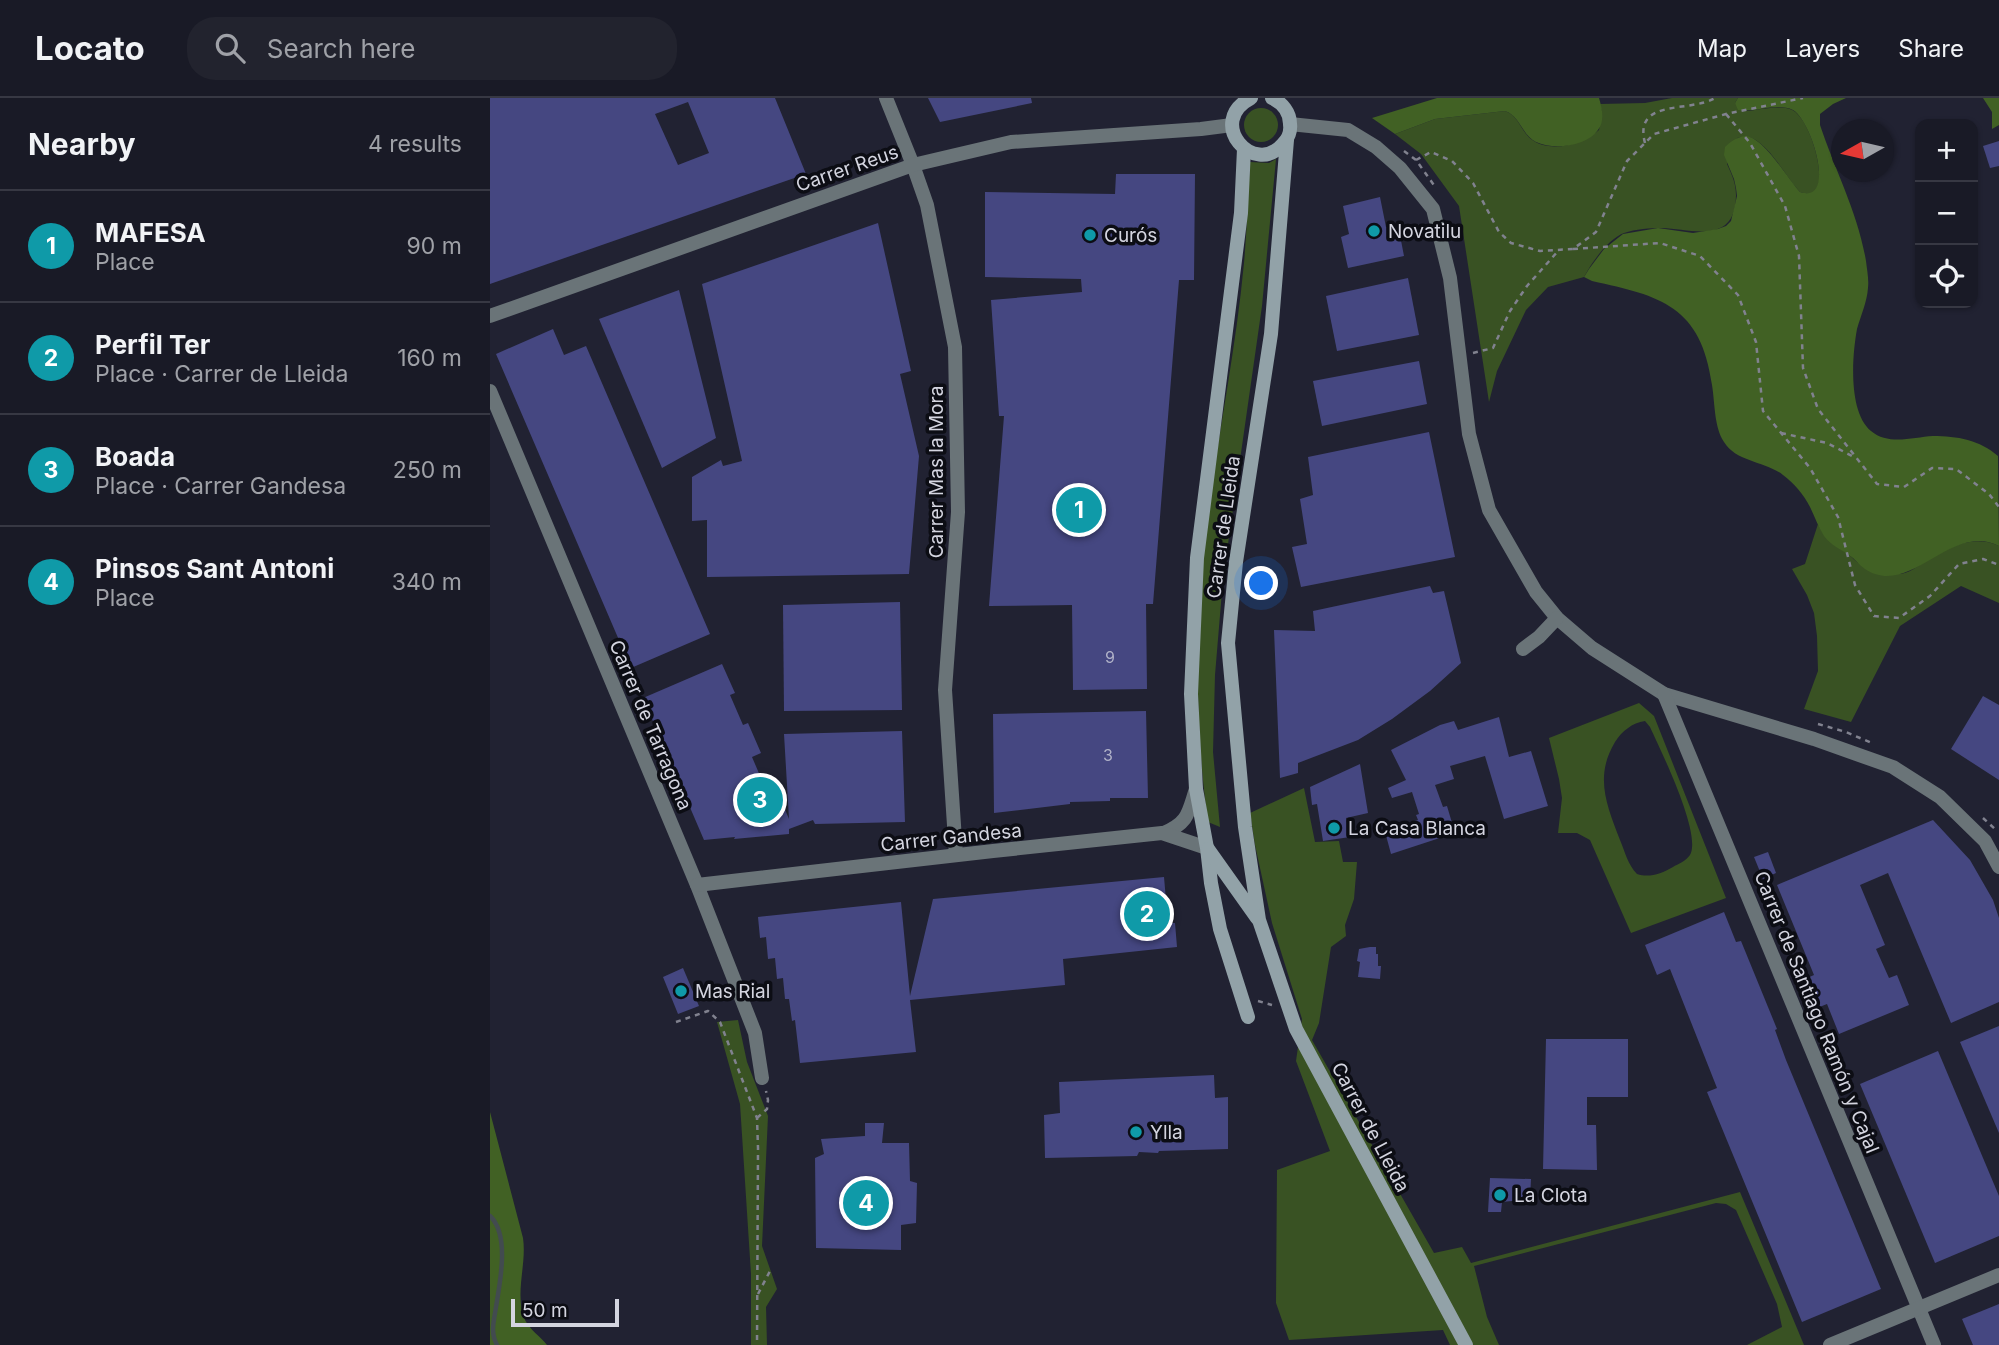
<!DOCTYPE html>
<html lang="en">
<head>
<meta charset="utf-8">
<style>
	:root { --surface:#191a26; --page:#22232e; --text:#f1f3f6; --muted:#9fa1a7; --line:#373843; --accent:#8c9099 }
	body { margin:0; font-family:Inter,sans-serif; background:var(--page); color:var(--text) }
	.controls { position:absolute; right:21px; top:21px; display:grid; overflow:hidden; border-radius:14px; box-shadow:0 2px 5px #0004 }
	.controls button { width:63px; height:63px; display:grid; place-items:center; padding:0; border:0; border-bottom:2px solid var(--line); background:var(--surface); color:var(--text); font:35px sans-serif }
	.compass { position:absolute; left:1341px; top:21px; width:63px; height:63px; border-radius:50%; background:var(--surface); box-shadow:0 2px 5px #0004; rotate:262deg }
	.scale { position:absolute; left:21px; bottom:18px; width:108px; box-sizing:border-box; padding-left:7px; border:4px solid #d4d5e0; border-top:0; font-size:19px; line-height:24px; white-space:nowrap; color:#d4d5e0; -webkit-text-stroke:5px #0c0d14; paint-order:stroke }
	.you { position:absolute; left:772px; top:486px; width:24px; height:24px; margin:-18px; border:5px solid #fff; border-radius:50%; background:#1a73e8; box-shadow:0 0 0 10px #1a73e833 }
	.badge { display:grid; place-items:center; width:46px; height:46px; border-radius:50%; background:var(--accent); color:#fff; font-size:23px; font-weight:700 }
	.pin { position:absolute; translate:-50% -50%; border:4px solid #fff; box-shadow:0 2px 7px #0006 }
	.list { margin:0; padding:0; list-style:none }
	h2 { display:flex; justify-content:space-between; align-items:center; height:91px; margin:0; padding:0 28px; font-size:30px }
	h2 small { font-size:23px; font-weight:400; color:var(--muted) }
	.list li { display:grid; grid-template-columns:46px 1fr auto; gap:21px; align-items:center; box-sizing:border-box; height:112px; padding:0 28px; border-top:2px solid var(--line) }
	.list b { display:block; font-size:26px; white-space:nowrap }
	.list p { margin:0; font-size:23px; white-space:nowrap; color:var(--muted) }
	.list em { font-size:23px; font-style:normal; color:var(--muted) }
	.icon { flex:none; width:38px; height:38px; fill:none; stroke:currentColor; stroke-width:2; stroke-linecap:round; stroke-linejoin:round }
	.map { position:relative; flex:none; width:1509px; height:1247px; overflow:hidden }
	header { display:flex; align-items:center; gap:42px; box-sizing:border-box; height:98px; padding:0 35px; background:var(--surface); border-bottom:2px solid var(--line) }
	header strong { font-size:33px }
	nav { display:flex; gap:38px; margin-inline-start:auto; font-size:24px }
	.search { width:490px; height:63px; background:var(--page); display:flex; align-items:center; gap:18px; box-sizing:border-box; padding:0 24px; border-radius:28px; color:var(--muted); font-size:26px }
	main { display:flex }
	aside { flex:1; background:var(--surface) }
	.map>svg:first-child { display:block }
	.green { fill:#395223; fill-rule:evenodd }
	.forest { fill:#416124 }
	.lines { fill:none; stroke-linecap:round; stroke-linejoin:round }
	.stream { stroke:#424b4f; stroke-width:4.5 }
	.building { fill:#454781; fill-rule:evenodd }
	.path { stroke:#81828f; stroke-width:2.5; stroke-dasharray:5 5; stroke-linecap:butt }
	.street { stroke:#6a7478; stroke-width:14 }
	.secondary { stroke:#92a2a8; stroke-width:14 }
	.culture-dot { fill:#0f9aa8; stroke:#0c0d14; stroke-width:2.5 }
	.labels { text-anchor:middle; stroke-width:7; stroke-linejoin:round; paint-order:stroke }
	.number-label { font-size:16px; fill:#b0b2c8 }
	.street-label { font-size:19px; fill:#d4d5e0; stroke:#0c0d14 }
	.poi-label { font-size:19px; fill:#d4d5e0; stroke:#0c0d14; text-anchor:start }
</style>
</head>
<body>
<header>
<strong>Locato</strong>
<div class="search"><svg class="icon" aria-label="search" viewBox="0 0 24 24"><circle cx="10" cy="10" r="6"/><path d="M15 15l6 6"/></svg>Search here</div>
<nav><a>Map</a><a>Layers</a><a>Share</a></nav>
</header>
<main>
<aside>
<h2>Nearby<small>4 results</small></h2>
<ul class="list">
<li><span class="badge" style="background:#0f9aa8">1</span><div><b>MAFESA</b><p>Place</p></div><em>90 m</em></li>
<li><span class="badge" style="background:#0f9aa8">2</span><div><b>Perfil Ter</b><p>Place · Carrer de Lleida</p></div><em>160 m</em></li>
<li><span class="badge" style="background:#0f9aa8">3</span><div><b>Boada</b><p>Place · Carrer Gandesa</p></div><em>250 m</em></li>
<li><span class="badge" style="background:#0f9aa8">4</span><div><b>Pinsos Sant Antoni</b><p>Place</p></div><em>340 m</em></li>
</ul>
</aside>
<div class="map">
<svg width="1509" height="1247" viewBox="0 0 1509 1247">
	<rect width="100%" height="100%" fill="#212232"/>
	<g class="green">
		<path d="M1182,0H1248L1245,5L1256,13C1269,12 1287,7 1300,11C1319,16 1338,82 1325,93C1321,97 1316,96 1310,94C1296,79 1282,51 1264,41C1259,38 1253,39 1247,40L1237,66C1244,81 1248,91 1245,108C1239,145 1199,131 1172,130C1161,130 1145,131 1134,135C1118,141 1102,164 1094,179L1058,189L1036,212L1007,273L999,304L969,108L931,56L905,36L945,21L1015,13C1029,18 1030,32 1041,41C1060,56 1093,46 1109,32L1112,15L1110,6L1155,5Z"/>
		<circle cx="771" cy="27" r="17"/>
		<path d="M786,61L772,208L733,481L725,577L723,654L730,729L718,724C704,624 705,523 717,423C728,337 746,251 754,165C757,131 758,98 760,64L779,65Z"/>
		<path d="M1328,426C1335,442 1344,446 1358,456C1362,459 1366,464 1370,466C1376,469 1401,476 1408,476C1418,476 1429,468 1437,462C1459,449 1484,436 1509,448V505L1471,488L1410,528L1361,624L1314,611L1328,573L1327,538L1324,515L1317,497L1302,471L1315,466Z"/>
		<path d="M1149,605L1164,618L1236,800L1141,835L1100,742L1087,735H1068L1072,700L1069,681L1059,640ZM1155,623L1160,629C1171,653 1212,736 1200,757C1196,763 1188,766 1183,769C1171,776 1159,780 1147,776C1138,767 1135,754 1130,742C1117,708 1104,679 1125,644C1132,633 1142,625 1155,623Z"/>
		<path d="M814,690L825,744L849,743L853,764H867L864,801L855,827L856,838L841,849L829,925L822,942L944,1155L972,1149L981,1165L1250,1094L1314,1247H1257L1292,1229L1287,1206L1246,1112L1236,1106L1226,1105L984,1168L997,1219L1009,1247H960L953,1232L799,1242L786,1205L787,1072L840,1053L806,963L812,921L782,825L765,747L760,715Z"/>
		<path d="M248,922L257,964L278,1018L272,1148L287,1191L276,1209L277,1247H261V1176L250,1006L227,924Z"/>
	</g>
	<g class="forest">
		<path d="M947,0H1109C1112,10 1115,23 1108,32C1096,49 1063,52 1046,44C1032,37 1030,18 1015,13L945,21L905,36L882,20Z"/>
		<path d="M1248,0H1356L1343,6L1330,16V27C1345,72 1368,115 1376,163C1377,172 1379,181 1378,190C1377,204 1371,217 1367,231C1362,258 1358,314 1381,333C1399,348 1423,339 1443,338C1467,338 1490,342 1508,358L1509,448C1461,423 1420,501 1375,471C1369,467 1365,461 1359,457C1350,451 1341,447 1334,438C1328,429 1325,419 1320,409C1314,397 1304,385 1293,377C1275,363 1246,364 1234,344C1224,329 1225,305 1222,287C1211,208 1171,198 1102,183L1094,179L1099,171L1114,151L1133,136L1168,130L1203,135L1228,131L1236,128L1241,123L1247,98L1246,90L1244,81L1234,57L1235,49C1240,44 1247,39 1255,38C1273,38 1298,81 1310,94C1347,106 1322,23 1303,12C1287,4 1265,15 1248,12L1245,5Z"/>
		<path d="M1493,0H1509V27L1502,31V14Z"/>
		<path d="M0,1014L33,1140C37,1167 24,1196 35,1222C40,1232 50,1238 57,1247H0Z"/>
	</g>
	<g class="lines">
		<path class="stream" d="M0,1118C20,1137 10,1184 6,1209C4,1223 0,1234 7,1247"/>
	</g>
	<g class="building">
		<path d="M0,0H285L316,76L0,186ZM198,4L219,55L188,67L165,16Z"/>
		<path d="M438,0H541L542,5L450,24Z"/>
		<path d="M1509,43V68L1500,70L1493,48Z"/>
		<path d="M626,76H705L704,182H689L663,506H656L657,591L583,592L582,507L499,508L514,318H509L501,202L592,194L591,181L495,179V94L625,96Z"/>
		<path d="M890,99L896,129L908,127L914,158L858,170L851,139L859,136L853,108Z"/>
		<path d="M388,125L421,273L410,276L429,358L419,476L217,479V422L202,423V379L231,362L233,368L252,363L212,186Z"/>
		<path d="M918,180L929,237L847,253L836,198Z"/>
		<path d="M189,192L226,340L172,370L109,221Z"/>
		<path d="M63,231L74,257L96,248L220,536L141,570L6,256Z"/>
		<path d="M929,263L937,306L832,328L823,283Z"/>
		<path d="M939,334L965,459L811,489L802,449L817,446L810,401L823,397L818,359Z"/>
		<path d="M940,488L943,495L954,493L971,565L940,593L902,621L868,642L808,665V675L790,680L784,532L825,533L823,513Z"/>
		<path d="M410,504L412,612L294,613L293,507Z"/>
		<path d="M232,566L245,595L240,597L253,627L258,625L271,655L262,659L274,687L283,683L299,721L294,636L412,633L415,724L325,726L323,722L299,731V736L244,741L245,739L214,742L153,600Z"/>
		<path d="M1493,598L1509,607V682L1461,651Z"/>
		<path d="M656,613L658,700H620V703L580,704V706L504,715L503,616Z"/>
		<path d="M1009,619L1019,659L1041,653L1058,708L1014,721L995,658L960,668L964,681L945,687L953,709L957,708L965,735L901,756L894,730L928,722L926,717L929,716L922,694L902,700L898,690L916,682L901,652L950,627L964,623L968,632Z"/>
		<path d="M870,666L878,715L856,720L860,739L833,743L827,706L822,707L820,689Z"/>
		<path d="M1443,722L1480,762L1503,802L1509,820V904L1461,925L1398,775L1370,787L1395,847L1386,851L1399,880L1407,877L1419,907L1349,936L1337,906L1327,910L1315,881L1324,877L1287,787Z"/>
		<path d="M1278,754L1286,775L1273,781L1264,759Z"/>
		<path d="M674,779L676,802H679L682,825H685L687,849L573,861L575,887L420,902L426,954L310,965L305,922L302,923L299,901H295L293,880L287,881L285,860L278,861L276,839L270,840L268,819L411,804L420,898L443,801Z"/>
		<path d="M1234,814L1246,844L1251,843L1287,931L1285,932L1296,962L1391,1191L1312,1224L1217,994L1227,990L1180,871L1167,877L1155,847Z"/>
		<path d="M880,849H886V856H888V868H891L890,881L868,879L870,864L867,863L869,851Z"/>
		<path d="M193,870L209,908L188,916L173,879Z"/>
		<path d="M1509,928V1035L1470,944Z"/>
		<path d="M1056,941H1138V999H1097V1027H1106L1107,1072L1053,1071Z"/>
		<path d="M1448,953L1509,1098V1138L1445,1165L1370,986Z"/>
		<path d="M724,977L725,1000L738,999V1051L669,1053L668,1055L649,1054L647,1058L555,1060L554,1017L570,1015L569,984Z"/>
		<path d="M375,1025H394L392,1045H419L420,1083L427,1085L426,1125L411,1127V1152L326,1150L325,1060L334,1056L331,1041L375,1038Z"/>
		<path d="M1000,1080L1041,1081L1040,1101L1012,1104L1011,1114H998Z"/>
		<path d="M1509,1206V1247H1483L1472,1221Z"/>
	</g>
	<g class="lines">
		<g class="path">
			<path d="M1236,16L1260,45L1295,108L1309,158L1313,270L1328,311L1387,386L1414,389L1442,370L1466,371L1499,396L1509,409"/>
			<path d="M1155,45C1143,0 1200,15 1225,0"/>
			<path d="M914,53L926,62L946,90"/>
			<path d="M926,62L941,54L962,63L983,85L1009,134L1021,145L1050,153L1083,151L1106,134L1137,63L1164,36L1236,16L1313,0"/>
			<path d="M1083,151L1170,145L1210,158L1248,197L1266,244L1273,313L1320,370L1348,419L1365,487L1384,518L1409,520L1440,498L1469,466L1493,461L1509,467"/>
			<path d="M983,255L1003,250L1020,213L1037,188L1069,152"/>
			<path d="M1291,335L1337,345L1364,359"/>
			<path d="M1328,626L1356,634L1384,646"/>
			<path d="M1493,720L1506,732"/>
			<path d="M768,903L782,907"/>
			<path d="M186,924L218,913L230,924L267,1020L268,1050L267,1247"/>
			<path d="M267,1020L277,1011L278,1002L276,993"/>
			<path d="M268,1196L280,1173"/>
		</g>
		<g class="street">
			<path d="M396,0L423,67L437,107L465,249L468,414L455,592L466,757"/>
			<path d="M800,26L858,32L886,49L910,70L943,111L960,180L979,336L999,412L1046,494L1067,520L1102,550L1174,596L1324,641L1403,669L1450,699L1495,743L1509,769"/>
			<path d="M0,218L423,67L521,44L711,31L742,27"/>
			<path d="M0,293L207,787L265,935L272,980"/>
			<path d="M1033,551L1049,539L1067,520"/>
			<path d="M1174,596L1444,1247"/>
			<path d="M674,735C699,724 698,715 706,691"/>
			<path d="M207,787L503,753L672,735L717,750"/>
			<path d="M1340,1247L1509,1177"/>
		</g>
		<g class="secondary">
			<path d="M761,0C715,24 764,80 793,46C798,41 801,33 800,26C800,14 792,5 782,0"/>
			<path d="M797,42L781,236L746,464L738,545L755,729L769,822L806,931L976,1247"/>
			<path d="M754,51L751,115L707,460L701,596L706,691L717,750L721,785L730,831L758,919"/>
			<path d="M718,751L767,820"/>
		</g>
	</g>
	<g class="culture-dot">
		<circle cx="884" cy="133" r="7"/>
		<circle cx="600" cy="137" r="7"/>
		<circle cx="844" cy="730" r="7"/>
		<circle cx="191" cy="893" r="7"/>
		<circle cx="646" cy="1034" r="7"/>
		<circle cx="1010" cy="1097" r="7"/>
	</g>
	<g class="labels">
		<g class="number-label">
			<text x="620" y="565">9</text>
			<text x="618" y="663">3</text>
		</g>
		<g class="street-label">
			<text transform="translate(357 70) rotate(-19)" y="7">Carrer Reus</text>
			<text transform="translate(446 374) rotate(-90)" y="7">Carrer Mas la Mora</text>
			<text transform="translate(733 429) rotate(-82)" y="7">Carrer de Lleida</text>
			<text transform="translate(161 627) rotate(67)" y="7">Carrer de Tarragona</text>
			<text transform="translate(461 739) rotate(-6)" y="7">Carrer Gandesa</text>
			<text transform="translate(1327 914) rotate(68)" y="7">Carrer de Santiago Ramón y Cajal</text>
			<text transform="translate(881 1029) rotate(62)" y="7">Carrer de Lleida</text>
		</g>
		<g class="poi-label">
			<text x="898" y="140">Novatilu</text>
			<text x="614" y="144">Curós</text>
			<text x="858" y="737">La Casa Blanca</text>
			<text x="205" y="900">Mas Rial</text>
			<text x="660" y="1041">Ylla</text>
			<text x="1024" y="1104">La Clota</text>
		</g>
	</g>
</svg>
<div class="controls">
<button>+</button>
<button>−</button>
<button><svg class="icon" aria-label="locate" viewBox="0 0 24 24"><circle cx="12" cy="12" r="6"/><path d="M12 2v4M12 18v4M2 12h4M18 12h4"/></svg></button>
</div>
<svg class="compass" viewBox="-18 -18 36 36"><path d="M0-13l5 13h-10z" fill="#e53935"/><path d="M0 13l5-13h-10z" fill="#9fa1a7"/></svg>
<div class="scale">50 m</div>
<div class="you"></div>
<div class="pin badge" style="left:589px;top:412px;background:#0f9aa8">1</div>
<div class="pin badge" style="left:657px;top:816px;background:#0f9aa8">2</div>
<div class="pin badge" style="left:270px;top:702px;background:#0f9aa8">3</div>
<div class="pin badge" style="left:376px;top:1105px;background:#0f9aa8">4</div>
</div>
</main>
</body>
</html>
